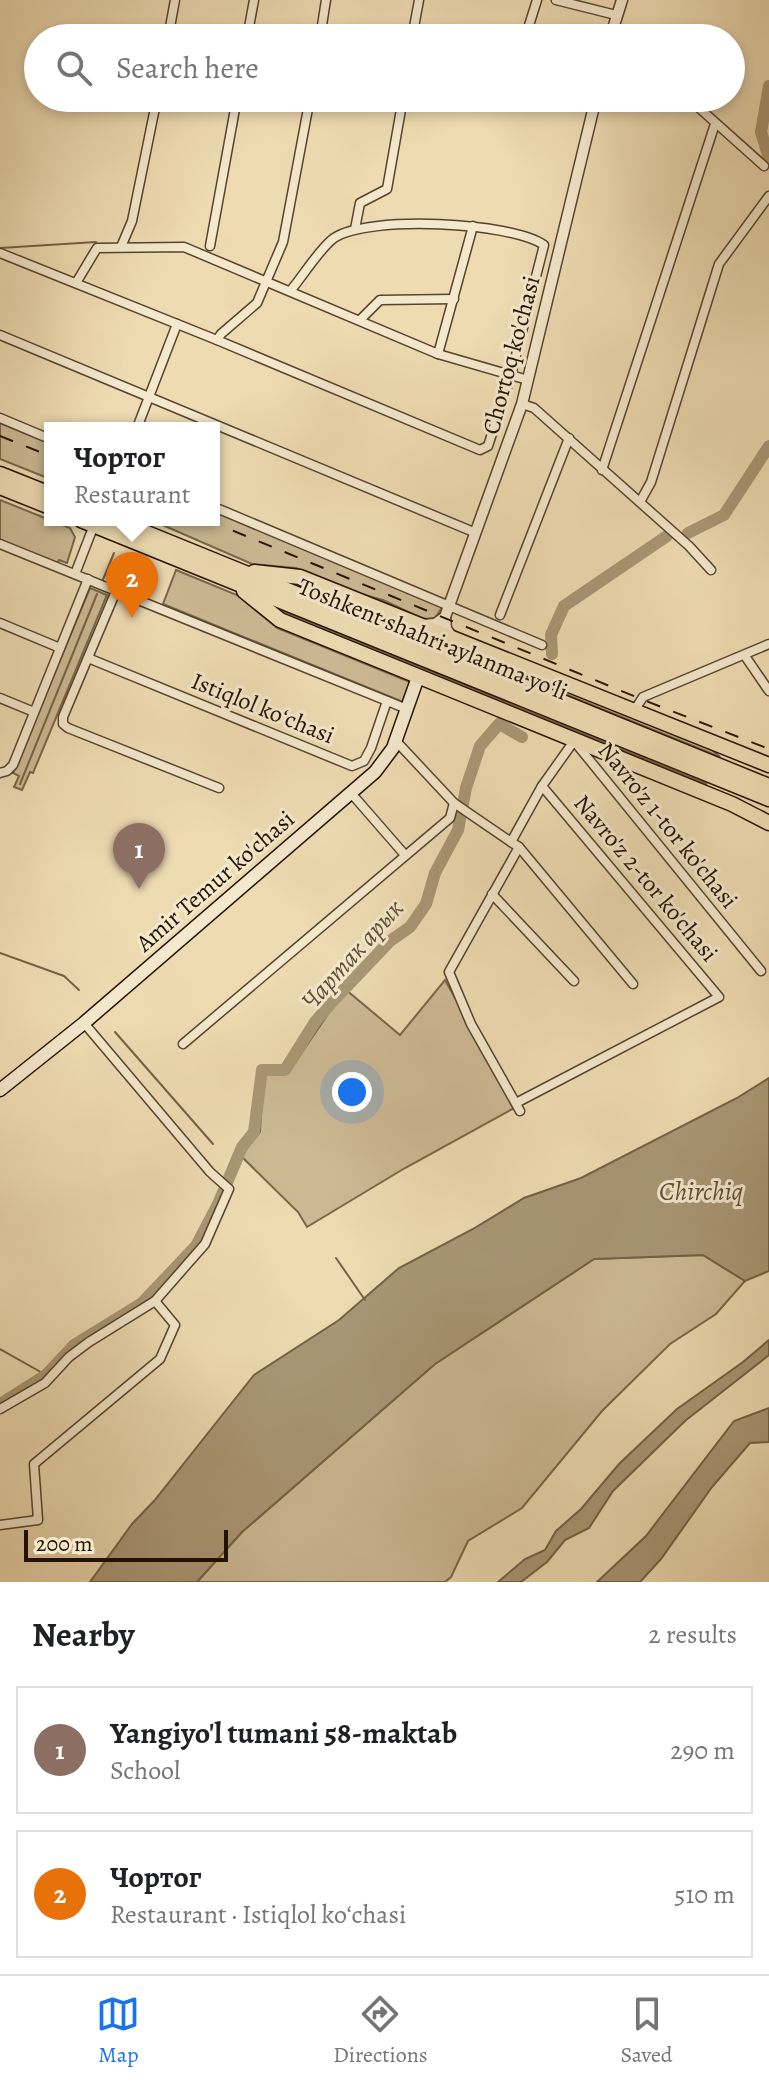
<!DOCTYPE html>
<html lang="en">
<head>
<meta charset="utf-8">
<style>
	:root { --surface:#fff; --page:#f2f2f2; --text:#202124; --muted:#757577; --line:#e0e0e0; --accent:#1a73e8 }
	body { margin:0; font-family:Alegreya,serif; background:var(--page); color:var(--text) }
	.scale { position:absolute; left:24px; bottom:20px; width:204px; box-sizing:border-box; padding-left:8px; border:4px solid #241200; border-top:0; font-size:22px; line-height:28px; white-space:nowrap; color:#241200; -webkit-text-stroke:6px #f4e8cd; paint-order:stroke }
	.you { position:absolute; left:352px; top:1092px; width:28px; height:28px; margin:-20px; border:6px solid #fff; border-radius:50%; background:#1a73e8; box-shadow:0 0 0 12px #1a73e833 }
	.badge { display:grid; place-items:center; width:52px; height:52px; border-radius:50%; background:var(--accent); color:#fff; font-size:26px; font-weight:700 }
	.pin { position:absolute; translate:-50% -66px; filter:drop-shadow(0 2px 4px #0008) }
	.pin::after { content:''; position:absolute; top:42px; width:28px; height:24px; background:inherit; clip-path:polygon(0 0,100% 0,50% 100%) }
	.popup { position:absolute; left:44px; top:422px; width:176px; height:104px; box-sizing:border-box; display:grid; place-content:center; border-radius:0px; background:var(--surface); filter:drop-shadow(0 2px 6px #0005); font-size:26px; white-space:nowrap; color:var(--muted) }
	.popup b { font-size:30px; color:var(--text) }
	.popup::after { content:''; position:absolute; left:50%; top:100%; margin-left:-16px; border:16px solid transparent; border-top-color:var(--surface) }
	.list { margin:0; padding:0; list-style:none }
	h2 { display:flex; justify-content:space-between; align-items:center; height:104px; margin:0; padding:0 32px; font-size:34px }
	h2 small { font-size:26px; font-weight:400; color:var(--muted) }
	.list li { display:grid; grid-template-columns:52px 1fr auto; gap:24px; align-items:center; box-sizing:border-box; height:128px; margin:0 16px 16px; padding:0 16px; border:2px solid var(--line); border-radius:0px }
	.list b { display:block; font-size:30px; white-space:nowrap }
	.list p { margin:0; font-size:26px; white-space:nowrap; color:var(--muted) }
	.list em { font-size:26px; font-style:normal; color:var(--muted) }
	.icon { flex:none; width:44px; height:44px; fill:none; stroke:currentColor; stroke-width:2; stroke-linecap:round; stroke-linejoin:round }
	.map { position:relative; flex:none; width:769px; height:1582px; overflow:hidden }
	.search { position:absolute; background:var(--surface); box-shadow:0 4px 12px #0003; left:24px; right:24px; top:24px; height:88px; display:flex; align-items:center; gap:20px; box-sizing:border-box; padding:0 28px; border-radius:44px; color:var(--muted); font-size:30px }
	.sheet { height:392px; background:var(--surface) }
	nav { display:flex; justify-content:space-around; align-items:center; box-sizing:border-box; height:112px; border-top:2px solid var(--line); background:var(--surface); font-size:22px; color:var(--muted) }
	nav a { display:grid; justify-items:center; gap:4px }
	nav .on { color:var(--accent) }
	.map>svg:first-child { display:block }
	.green { fill:#ccb994; stroke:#78664a; stroke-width:2 }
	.water { fill:#a99775; stroke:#746246; stroke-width:2 }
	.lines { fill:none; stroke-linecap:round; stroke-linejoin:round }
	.stream { stroke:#746246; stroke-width:2 }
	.river { stroke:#a99775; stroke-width:12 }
	.minor-casing { stroke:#56442c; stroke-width:11 }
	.tertiary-casing { stroke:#56442c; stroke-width:13 }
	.secondary-casing { stroke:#241200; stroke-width:15 }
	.trunk-casing { stroke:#241200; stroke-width:17 }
	.minor { stroke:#f4e8cd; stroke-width:8 }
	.tertiary { stroke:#f4e8cd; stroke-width:10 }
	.secondary { stroke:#f4e8cd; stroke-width:12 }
	.trunk { stroke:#eedbb2; stroke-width:14 }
	.rail { stroke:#241200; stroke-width:2; stroke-dasharray:14 14; stroke-linecap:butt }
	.labels { text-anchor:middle; stroke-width:6; stroke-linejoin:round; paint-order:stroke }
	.street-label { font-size:24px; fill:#241200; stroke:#f4e8cd }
	.water-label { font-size:26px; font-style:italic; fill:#604e35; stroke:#f4e8cd }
</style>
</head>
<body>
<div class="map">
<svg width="769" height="1582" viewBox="0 0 769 1582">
	<rect width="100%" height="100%" fill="#eedbb2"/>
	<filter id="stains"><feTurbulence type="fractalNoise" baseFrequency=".0025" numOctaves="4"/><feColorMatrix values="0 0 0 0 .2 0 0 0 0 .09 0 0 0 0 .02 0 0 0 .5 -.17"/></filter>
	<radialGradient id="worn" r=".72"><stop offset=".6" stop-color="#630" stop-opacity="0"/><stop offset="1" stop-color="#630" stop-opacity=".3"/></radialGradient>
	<g class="green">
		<path d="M0,423L50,443V479L0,459Z"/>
		<path d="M0,500L70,528L75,537L67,563L59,560L57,564L0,541Z"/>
		<path d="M214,510L443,606L435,618L423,619L383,600L353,592L296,568L252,564L151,520H214Z"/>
		<path d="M176,570L237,595L277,628L410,682L403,702L163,604Z"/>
		<path d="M282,579L300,580L710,748L720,757Z"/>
		<path d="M90,588L107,595L33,773L30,772L22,790L14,787L19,776L13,773Z"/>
		<path d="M273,607L707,784L689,783L282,616Z"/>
		<path d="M445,980L516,1107L405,1168L307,1227L298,1212L242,1157L249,1144L260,1132L263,1077L266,1073H288L345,989L400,1035Z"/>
		<path d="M703,1255L745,1281L716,1314L670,1344L602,1411L522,1508L468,1541L451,1577L445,1582H197L242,1532L435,1364L594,1259Z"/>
	</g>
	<g class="water">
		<path d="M769,1078V1271L745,1281L703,1255L594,1259L435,1364L242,1532L197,1582H90L132,1524L154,1501L254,1375L339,1320L399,1268L473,1229L524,1198L581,1178L737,1098Z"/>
		<path d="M769,1340V1355L685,1421L613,1491L589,1528L565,1540L547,1562L521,1582H498L525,1559L545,1550L556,1531L581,1509L619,1464L677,1409L743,1362Z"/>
		<path d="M769,1408V1442L750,1443L712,1487L661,1559L640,1582H597L646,1536L734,1421Z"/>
	</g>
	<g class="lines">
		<g class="stream">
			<path d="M0,248L96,242"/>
			<path d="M102,582L114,553"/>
			<path d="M20,784L97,594"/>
			<path d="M0,953L64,976L79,990"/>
			<path d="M115,1032L213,1144"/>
			<path d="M336,1258L365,1300"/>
			<path d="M0,1349L46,1375"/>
		</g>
		<g class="river">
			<path d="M769,86L761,132L769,158"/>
			<path d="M688,533L724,515L769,446"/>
			<path d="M552,654L551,635L564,606L667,536"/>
			<path d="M0,1404L46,1375L74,1345L142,1303L196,1246L218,1204L242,1147L254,1132L262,1070H285L315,1022L332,1002L390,941L410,927L426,904L435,873L458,830L466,788L480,746L499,724L522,737"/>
		</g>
		<g class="minor-casing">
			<g id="minor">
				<path d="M556,0L616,15"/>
				<path d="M168,38L175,0"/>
				<path d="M247,38L254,0"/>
				<path d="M320,38L326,0"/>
				<path d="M412,38L419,0"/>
				<path d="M525,38L537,0"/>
				<path d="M688,98L764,166"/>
				<path d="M514,101L515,98"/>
				<path d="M355,229L360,203L387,189L403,98"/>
				<path d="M210,246L237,98"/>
				<path d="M121,247L132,221L157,98"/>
				<path d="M0,253L217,340L480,450L488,446L511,375L544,245C511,222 368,215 334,238C320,248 303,276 291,290"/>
				<path d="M76,283L97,248L184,247L438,354L528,380"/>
				<path d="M360,320L380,300L454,299"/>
				<path d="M0,335L476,533"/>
				<path d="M217,340L221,334L257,303L283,242L310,98"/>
				<path d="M438,354L473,226"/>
				<path d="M522,404L534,408L689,546L711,570"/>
				<path d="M0,418L50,439"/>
				<path d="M137,428L177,324"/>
				<path d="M602,470L715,124"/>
				<path d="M640,502L651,482L719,264L769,196"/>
				<path d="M214,507L542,645"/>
				<path d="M0,544L407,709"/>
				<path d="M75,574L94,525"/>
				<path d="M116,591L63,717V724L68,728L219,788"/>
				<path d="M500,615L569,438"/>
				<path d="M0,623L60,648"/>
				<path d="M745,656L769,691"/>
				<path d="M88,658L352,766L364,761L371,748L387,701"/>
				<path d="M0,698L34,712"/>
				<path d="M634,711L643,697L769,644"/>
				<path d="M396,741L454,803L511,842"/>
				<path d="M0,773L7,771L13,765L88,579"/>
				<path d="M351,793L405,855"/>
				<path d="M519,847L633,984"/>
				<path d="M492,894L574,981"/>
				<path d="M183,1044L450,818L454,803"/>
				<path d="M516,1103L719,997L542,786"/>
				<path d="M520,1111L471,1024L449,972L519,847L511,842L542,786L574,741L761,971"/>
				<path d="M0,1409L45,1383L69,1357L89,1342L155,1301L205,1244L229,1189L210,1172L84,1023"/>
				<path d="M0,1525L38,1520L34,1464L160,1359L175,1325L155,1301"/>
			</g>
		</g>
		<g class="tertiary-casing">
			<g id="tertiary">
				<path d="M610,38L622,0"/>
				<path d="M445,617L522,404L596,98"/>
				<path d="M422,625L435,624L445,617L446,629L452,637"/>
			</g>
		</g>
		<g class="secondary-casing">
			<path id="secondary" d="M0,1090L84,1023L375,772L393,748L418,677"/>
		</g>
		<g class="trunk-casing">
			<g id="trunk">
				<path d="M0,474L50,494"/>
				<path d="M0,487L50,507"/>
				<path d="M81,520L769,799"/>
				<path d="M115,520L769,786"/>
				<path d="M254,572L300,577L769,765"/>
				<path d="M244,591L280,620L732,804L769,823"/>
			</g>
		</g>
		<use href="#minor" class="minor"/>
		<use href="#tertiary" class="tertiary"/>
		<use href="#secondary" class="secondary"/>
		<use href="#trunk" class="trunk"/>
		<g class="rail">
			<path d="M0,436L50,456"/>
			<path d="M207,520L641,699L769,749"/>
		</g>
	</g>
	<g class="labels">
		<g class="street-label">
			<text transform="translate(511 355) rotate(-75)" y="8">Chortoq ko'chasi</text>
			<text transform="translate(433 639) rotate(22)" y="8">Toshkent shahri aylanma yoʻli</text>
			<text transform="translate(263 708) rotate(22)" y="8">Istiqlol koʻchasi</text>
			<text transform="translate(668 825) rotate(51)" y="8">Navro'z 1-tor ko'chasi</text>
			<text transform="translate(646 878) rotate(50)" y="8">Navro'z 2-tor ko'chasi</text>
			<text transform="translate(215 881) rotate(-41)" y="8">Amir Temur ko'chasi</text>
		</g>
		<g class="water-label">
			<text transform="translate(352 954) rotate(-48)" y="9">Чартак арык</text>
			<text x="701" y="1200">Chirchiq</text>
		</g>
	</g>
	<rect width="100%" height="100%" filter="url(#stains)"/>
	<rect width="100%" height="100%" fill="url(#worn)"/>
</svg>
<div class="scale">200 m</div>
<div class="you"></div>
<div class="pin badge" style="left:139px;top:889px;background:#8d6e63">1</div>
<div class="pin badge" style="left:132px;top:618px;background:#e8710a">2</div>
<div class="popup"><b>Чортог</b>Restaurant</div>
<div class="search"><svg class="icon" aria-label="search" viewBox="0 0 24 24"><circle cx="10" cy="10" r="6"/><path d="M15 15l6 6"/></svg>Search here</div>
</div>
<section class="sheet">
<h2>Nearby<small>2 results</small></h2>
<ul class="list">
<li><span class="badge" style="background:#8d6e63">1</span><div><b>Yangiyo'l tumani 58-maktab</b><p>School</p></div><em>290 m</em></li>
<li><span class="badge" style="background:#e8710a">2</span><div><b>Чортог</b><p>Restaurant · Istiqlol koʻchasi</p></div><em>510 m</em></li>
</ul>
</section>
<nav>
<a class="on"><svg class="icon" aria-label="map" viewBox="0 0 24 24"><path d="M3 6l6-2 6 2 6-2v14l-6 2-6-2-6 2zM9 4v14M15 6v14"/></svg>Map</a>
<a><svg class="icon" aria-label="directions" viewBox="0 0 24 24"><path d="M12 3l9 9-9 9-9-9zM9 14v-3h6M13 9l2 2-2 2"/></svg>Directions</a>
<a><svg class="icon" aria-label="saved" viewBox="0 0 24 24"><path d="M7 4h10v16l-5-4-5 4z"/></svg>Saved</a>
</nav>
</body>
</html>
